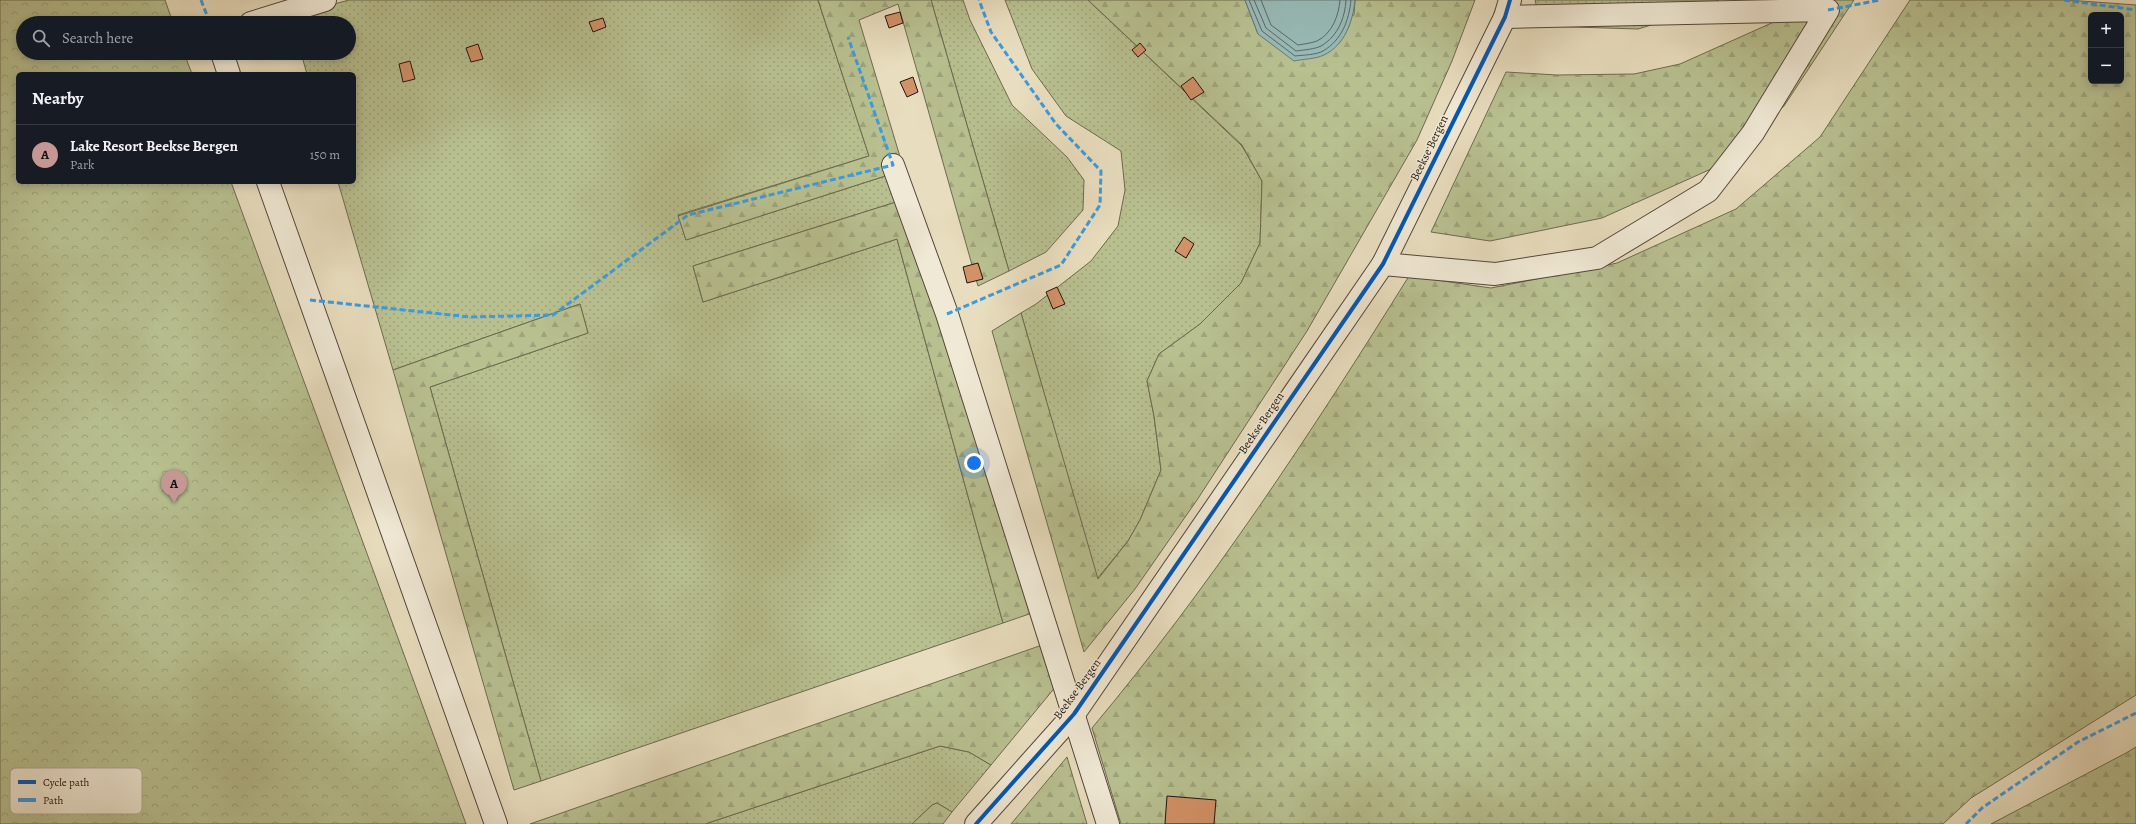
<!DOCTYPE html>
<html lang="en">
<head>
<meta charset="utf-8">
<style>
	:root { --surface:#171b24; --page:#20242c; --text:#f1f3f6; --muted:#9ea1a6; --line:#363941; --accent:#c59692 }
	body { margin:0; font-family:Alegreya,serif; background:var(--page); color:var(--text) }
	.controls { position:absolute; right:12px; top:12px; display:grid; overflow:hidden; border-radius:6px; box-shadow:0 2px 10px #0003 }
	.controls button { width:36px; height:36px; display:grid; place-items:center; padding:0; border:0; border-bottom:1px solid var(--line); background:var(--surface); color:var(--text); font:20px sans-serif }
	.you { position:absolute; left:974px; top:463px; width:14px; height:14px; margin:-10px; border:3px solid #fff; border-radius:50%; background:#1a73e8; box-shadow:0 0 0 6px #1a73e833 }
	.badge { display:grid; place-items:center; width:26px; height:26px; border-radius:50%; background:var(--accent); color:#111; font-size:13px; font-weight:700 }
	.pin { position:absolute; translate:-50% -33px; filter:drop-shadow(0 1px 2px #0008) }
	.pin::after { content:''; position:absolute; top:21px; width:14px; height:12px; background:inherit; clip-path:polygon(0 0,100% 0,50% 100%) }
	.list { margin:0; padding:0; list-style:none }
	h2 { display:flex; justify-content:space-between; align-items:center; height:52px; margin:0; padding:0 16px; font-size:17px }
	h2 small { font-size:13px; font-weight:400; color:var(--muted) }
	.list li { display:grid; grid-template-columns:26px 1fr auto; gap:12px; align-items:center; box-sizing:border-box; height:60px; padding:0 16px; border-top:1px solid var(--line) }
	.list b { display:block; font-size:15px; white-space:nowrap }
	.list p { margin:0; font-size:13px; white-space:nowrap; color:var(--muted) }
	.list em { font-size:13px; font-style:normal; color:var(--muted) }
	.icon { flex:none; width:22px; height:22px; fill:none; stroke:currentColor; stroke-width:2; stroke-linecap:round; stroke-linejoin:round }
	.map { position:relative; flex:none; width:2136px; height:824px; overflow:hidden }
	.search { position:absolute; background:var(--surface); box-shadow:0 2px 10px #0003; left:16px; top:16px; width:340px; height:44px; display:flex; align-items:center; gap:10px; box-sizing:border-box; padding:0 14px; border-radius:22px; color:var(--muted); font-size:15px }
	.panel { position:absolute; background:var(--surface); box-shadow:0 2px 10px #0003; left:16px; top:72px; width:340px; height:112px; border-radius:6px }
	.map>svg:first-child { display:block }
	.grass { fill:url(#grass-dots); stroke:#6d6a4f }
	.forest { fill:url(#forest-firs); stroke:#6d6a4f; fill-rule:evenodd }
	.park { fill:url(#park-crowns); stroke:#6d6a4f }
	.water { fill:#98bbb8; stroke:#697874 }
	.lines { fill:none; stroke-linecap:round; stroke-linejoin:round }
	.shore { stroke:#5d6763; stroke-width:1 }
	.building { fill:#d29267; stroke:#22130e }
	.minor-casing { stroke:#54463a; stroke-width:24 }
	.minor { stroke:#f0e9d5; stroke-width:22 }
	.quiet { stroke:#3c9ade; stroke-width:3; stroke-dasharray:6 3; stroke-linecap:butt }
	.cycleway-casing { stroke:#f0e9d5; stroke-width:6 }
	.cycleway { stroke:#0057b8; stroke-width:4 }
	.labels { text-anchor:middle; stroke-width:3; stroke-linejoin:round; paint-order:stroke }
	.street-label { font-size:12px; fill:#22130e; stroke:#f0e9d5 }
	.key { fill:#f0e9d5; stroke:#b2a999; stroke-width:1 }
	.key-label { font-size:11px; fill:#22130e }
</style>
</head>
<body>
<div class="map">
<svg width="2136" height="824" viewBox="0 0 2136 824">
	<defs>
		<pattern id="grass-dots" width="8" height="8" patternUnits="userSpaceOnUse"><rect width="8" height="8" fill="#b8c090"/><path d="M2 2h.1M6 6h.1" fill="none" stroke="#9ea47b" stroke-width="1.8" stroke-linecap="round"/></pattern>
		<pattern id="forest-firs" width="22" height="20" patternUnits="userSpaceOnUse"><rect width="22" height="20" fill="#b8c090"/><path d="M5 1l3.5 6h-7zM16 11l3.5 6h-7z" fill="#9ea47b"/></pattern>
		<pattern id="park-crowns" width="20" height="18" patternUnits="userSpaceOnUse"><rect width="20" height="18" fill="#b8c090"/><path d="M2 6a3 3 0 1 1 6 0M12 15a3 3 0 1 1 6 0" fill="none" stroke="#9ea47b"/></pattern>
	</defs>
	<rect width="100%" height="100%" fill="#e8ddbe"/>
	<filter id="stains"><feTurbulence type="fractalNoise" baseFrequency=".005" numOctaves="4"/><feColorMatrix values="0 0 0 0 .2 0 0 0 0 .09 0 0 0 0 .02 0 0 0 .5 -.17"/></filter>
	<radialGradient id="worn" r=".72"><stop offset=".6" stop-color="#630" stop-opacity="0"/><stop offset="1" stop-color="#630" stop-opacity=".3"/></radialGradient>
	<g class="grass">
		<path d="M349,0H818L869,156L678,215L686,240L904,170L912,197L693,266L703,302L897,239L1003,623L541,781L430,387L588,333L580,304L393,370L338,182H354V74H307L301,53H349V23H292L290,16Z"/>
		<path d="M931,0H963L970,20L1012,105L1067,157L1084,180L1083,210L1046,252L1009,271Z"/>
		<path d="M1005,0H1088L1242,146L1262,181L1260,243L1241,283L1200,324L1159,354L1147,381L1154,416L1161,470L1140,520L1128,541L1097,579L1021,313L1036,304L1091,261L1118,226L1125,190L1121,151L1066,116L1032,69Z"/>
		<path d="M1535,0H1719L1691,13L1638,29L1541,26Z"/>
		<path d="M940,746L969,752L991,765L952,812L937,803L932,805L912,824H705Z"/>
	</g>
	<g class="forest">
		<path d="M818,0H931L1009,271L978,286L898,4L859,20L904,170L686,240L678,216L869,156Z"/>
		<path d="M1088,0H1245L1258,34L1354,15L1355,0H1475L1452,61L1417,140L1307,331L1197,500L1135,589L1084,652L992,331L1021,313L1098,579L1128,541L1140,520L1161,470L1154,416L1147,381L1159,354L1200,324L1241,283L1260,243L1262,181L1242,145Z"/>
		<path d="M1823,0H1854L1784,106L1711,169L1602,218L1490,241L1431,232L1506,72L1557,75L1634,74L1680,64Z"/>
		<path d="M1910,0H2067L2136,5V695L1971,798L1943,824H1121L1092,728C1210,587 1312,432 1409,276L1491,288L1617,263L1736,209L1820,137ZM2091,15H2121V81H2091Z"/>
		<path d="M912,197L1035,612L1003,623L897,239L703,302L693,266Z"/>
		<path d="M580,304L588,333L430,387L541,781L514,790L393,370Z"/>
		<path d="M1045,644L1057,685L991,765L969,752L940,746L705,824H530Z"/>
		<path d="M2136,747V824H1991L2126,753Z"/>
		<path d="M1067,757L1087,824H1011Z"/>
		<path d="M937,803L952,812L943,824H912L932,805Z"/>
	</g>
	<path class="park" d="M0,0H165L173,23H23V53H184L192,74H18V182H231L466,824H0Z"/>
	<path class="water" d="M1245,0H1355C1353,21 1345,45 1324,55C1316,59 1303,59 1294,61L1258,34Z"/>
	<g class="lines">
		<g class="shore">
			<path d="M1249,0L1262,31L1295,56C1303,55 1316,55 1323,51C1342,40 1349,20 1351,0"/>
			<path d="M1254,0L1266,28L1296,51C1304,50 1315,49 1321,46C1338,36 1345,18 1346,0"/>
			<path d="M1261,0L1271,25L1298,45C1304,44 1312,43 1317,41C1332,34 1339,15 1340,0"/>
		</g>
	</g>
	<g class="building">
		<path d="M900,12L903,23L889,28L885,16Z"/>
		<path d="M603,18L606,27L593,32L589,22Z"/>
		<path d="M1140,43L1146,50L1138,57L1132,50Z"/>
		<path d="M478,44L483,59L471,62L466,48Z"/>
		<path d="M242,53H257V54L243,57Z"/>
		<path d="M410,61L415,79L403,82L399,64Z"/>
		<path d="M913,77L918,92L907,97L900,82Z"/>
		<path d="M1193,77L1204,92L1191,100L1181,86Z"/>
		<path d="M1184,237L1194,244L1186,258L1175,251Z"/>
		<path d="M978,263L983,279L967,283L963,267Z"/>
		<path d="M1057,287L1065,304L1053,309L1046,292Z"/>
		<path d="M1167,796L1216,800L1214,824H1165Z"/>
	</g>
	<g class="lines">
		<g class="minor-casing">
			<g id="minor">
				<path d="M251,23L325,0"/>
				<path d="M222,53L229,74"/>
				<path d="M893,165L947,314L1108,824"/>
				<path d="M268,182L496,824"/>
				<path d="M1383,264L1495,274L1597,258L1708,191L1753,133L1828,10L1505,17"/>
				<path d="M976,824L1074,714L1383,264L1505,17L1510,0"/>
			</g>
		</g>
		<use href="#minor" class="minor"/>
		<g class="quiet">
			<path d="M201,0L210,23"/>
			<path d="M2064,0L2136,10"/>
			<path d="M1828,10L1880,0"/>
			<path d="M310,300L470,317L553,315L688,215L893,165L848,37"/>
			<path d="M947,314L1061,265L1100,205L1101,171L1056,124L991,32L979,0"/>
			<path d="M1966,824L1982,808L2078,742L2136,713"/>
		</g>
		<g class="cycleway-casing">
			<path id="cycleway" d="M976,824L1074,714L1383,264L1505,17L1510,0"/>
		</g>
		<use href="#cycleway" class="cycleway"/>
	</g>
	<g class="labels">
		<g class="street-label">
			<text transform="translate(1429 148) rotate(-64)" y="4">Beekse Bergen</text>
			<text transform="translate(1261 423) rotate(-56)" y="4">Beekse Bergen</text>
			<text transform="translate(1077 689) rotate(-54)" y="4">Beekse Bergen</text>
		</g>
	</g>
	<rect x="10" y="768" width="132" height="46" rx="6" class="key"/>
	<rect x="18" y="780" width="18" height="4" fill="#0057b8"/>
	<rect x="18" y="798" width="18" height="4" fill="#3c9ade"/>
	<g class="key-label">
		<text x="43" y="786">Cycle path</text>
		<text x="43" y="804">Path</text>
	</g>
	<rect width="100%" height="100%" filter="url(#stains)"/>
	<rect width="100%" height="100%" fill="url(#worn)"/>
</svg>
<div class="controls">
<button>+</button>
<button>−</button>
</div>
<div class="you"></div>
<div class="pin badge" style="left:174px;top:503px">A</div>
<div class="search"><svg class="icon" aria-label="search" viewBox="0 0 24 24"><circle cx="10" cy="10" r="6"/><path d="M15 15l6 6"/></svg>Search here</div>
<section class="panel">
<h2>Nearby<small></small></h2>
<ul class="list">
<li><span class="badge">A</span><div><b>Lake Resort Beekse Bergen</b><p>Park</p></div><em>150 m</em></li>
</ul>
</section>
</div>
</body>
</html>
